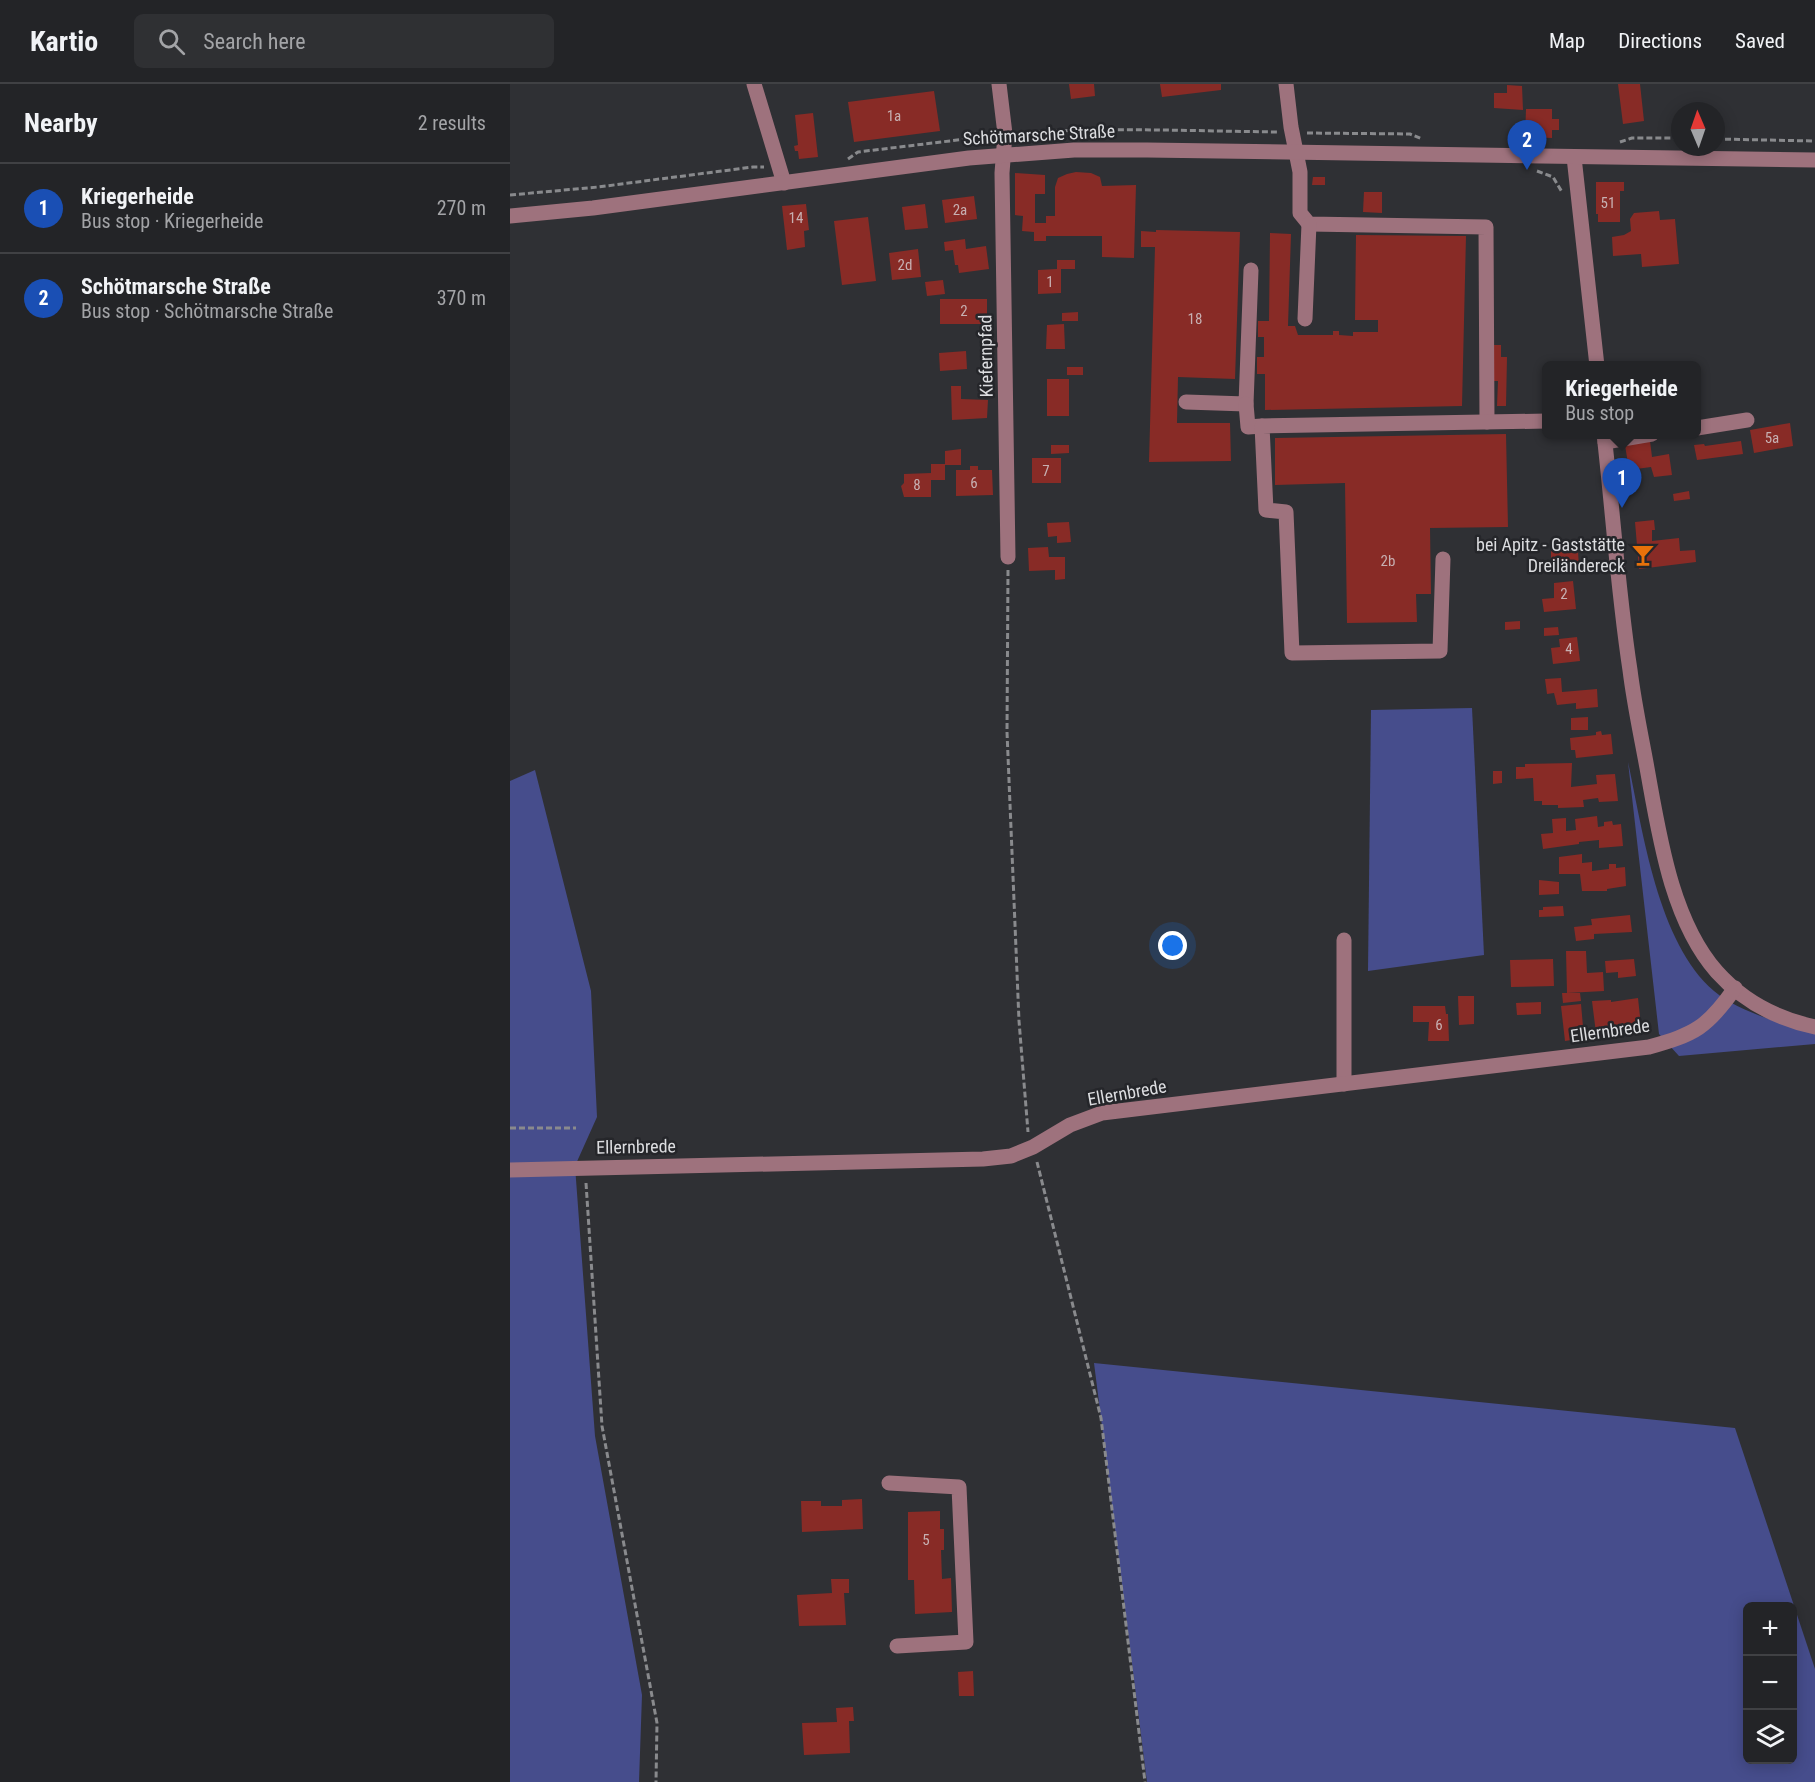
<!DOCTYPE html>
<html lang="en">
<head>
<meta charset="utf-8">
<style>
	:root { --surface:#232427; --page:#2f3033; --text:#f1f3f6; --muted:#a3a4a7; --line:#404144; --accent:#bca0f2 }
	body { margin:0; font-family:"Roboto Condensed",sans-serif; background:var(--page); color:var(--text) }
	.controls { position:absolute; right:18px; bottom:18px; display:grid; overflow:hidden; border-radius:9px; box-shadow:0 3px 15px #0003 }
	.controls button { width:54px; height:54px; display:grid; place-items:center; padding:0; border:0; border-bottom:2px solid var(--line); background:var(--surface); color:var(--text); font:30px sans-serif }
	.compass { position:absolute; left:1161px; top:18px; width:54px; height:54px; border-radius:50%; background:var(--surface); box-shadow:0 3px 15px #0003; rotate:358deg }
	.you { position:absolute; left:663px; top:862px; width:21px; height:21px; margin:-15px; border:4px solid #fff; border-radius:50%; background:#1a73e8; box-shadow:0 0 0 9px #1a73e833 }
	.badge { display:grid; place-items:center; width:39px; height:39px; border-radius:50%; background:var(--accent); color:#fff; font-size:20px; font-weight:700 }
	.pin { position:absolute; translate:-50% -50px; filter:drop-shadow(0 2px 3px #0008) }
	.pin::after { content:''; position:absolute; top:32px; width:21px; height:18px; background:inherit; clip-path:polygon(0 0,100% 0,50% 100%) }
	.popup { position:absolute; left:1032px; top:277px; width:159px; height:78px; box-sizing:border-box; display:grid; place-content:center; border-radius:9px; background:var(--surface); filter:drop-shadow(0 2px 4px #0005); font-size:20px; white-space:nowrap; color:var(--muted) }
	.popup b { font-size:22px; color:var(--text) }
	.popup::after { content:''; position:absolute; left:50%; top:100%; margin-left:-12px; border:12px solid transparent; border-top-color:var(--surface) }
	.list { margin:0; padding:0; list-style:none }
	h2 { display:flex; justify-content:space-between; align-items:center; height:78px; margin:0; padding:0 24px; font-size:26px }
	h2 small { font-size:20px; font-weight:400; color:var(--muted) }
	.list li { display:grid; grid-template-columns:39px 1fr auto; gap:18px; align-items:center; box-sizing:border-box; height:90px; padding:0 24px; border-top:2px solid var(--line) }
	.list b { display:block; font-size:22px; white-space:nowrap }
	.list p { margin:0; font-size:20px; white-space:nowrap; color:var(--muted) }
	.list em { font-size:20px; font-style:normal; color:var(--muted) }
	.icon { flex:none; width:33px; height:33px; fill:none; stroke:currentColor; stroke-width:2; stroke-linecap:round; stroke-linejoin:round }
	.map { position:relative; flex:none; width:1305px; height:1698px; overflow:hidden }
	header { display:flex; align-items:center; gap:36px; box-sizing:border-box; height:84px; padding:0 30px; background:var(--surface); border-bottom:2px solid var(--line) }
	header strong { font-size:28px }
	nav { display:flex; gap:33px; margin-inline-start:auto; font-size:21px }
	.search { width:420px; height:54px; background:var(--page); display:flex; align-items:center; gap:15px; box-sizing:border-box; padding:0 21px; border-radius:9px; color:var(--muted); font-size:22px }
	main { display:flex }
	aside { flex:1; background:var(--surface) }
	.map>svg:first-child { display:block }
	.green { fill:#464d8c; fill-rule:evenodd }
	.building { fill:#882b26 }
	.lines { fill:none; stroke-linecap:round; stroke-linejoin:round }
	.path { stroke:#898a8d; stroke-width:3; stroke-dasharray:6 3; stroke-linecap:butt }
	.minor { stroke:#9e727d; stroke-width:15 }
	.labels { text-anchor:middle; stroke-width:5; stroke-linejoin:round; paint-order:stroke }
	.number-label { font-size:15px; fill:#c7b0b2 }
	.street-label { font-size:18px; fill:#dcdde0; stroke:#25262a }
	.poi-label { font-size:18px; fill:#dcdde0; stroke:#25262a; text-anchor:end }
</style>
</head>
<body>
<header>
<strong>Kartio</strong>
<div class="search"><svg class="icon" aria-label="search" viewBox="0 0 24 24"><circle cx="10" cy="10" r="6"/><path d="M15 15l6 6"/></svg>Search here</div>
<nav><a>Map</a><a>Directions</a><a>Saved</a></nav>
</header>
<main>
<aside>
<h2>Nearby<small>2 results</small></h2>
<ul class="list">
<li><span class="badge" style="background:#1a4fb4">1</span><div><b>Kriegerheide</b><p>Bus stop · Kriegerheide</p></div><em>270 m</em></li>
<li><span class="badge" style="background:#1a4fb4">2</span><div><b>Schötmarsche Straße</b><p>Bus stop · Schötmarsche Straße</p></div><em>370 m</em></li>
</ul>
</aside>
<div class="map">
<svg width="1305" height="1698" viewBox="0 0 1305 1698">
	<rect width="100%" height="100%" fill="#2f3034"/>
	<g class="green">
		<path d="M962,624L974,871L858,887L861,626Z"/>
		<path d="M1118,678C1133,748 1148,859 1204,907C1228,928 1275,940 1305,950V960L1169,972L1149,950Z"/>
		<path d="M25,686L81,907L87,1033L65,1082L85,1352L132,1611L129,1698H0V697Z"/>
		<path d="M584,1279L1225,1344L1305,1585V1698H637ZM1238,1522H1282V1676H1238Z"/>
	</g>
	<g class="building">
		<path d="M559,0H584L585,12L561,15Z"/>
		<path d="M650,0H711V6L652,13Z"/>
		<path d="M1108,0H1130L1134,37L1113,40Z"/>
		<path d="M997,1L1012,2L1013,26L984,24V9H997Z"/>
		<path d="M424,7L430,47L344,58L338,18Z"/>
		<path d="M1016,25H1042V35H1049V46H1042V54L1015,53Z"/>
		<path d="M303,29L308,73L289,75L288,67H285L284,62L288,61L285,31Z"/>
		<path d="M566,88L581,89L590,93L592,102L626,101L624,174L592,173V152H536V157H524V148L512,147L513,132L505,131V89L535,91V110H525V139H536V132H545V103L548,94L557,90Z"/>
		<path d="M803,93H815V101H802Z"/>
		<path d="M1086,98H1114V107H1110V138H1088V130H1086Z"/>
		<path d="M854,108H872V129L853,128Z"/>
		<path d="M464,112L467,135L435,139L432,116Z"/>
		<path d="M296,120L299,146L294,147L295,163L277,166L272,122Z"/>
		<path d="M415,120L418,144L395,146L392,123Z"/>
		<path d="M1149,127L1150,136L1165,135L1169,180L1132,183L1131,170L1103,172L1102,153L1114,151L1121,147L1120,135L1124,129Z"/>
		<path d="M358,133L366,197L332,201L324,137Z"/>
		<path d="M646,146L730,148L725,295L668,293L667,339H720L721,377L639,378L645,163H631V147L646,148Z"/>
		<path d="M760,149L781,150L778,242H785L788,251H823V247H829V251L843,252V248H868V236H845L846,151L956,152L952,322L755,326V290H747V273H754V253H748V237H759Z"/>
		<path d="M455,155L456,165L476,162L479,185L449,189L448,181H445L443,166L435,167L434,158Z"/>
		<path d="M408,165L411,193L382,196L379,169Z"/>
		<path d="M547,176H565V185H551V209L528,210V186L547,185Z"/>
		<path d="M433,196L435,210L417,212L415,198Z"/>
		<rect x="430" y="215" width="47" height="25"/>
		<path d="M568,228V237H552V229Z"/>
		<path d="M554,240L555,265H536L537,241Z"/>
		<path d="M983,261H991V273H997L996,322H987L988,297H982Z"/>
		<path d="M456,267L457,285L430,287L429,269Z"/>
		<rect x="557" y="283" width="16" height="8"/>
		<rect x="537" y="295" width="22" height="37"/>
		<path d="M441,302H451V315L478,316L477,334L442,336Z"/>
		<path d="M1280,339L1283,362L1244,369L1240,346Z"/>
		<path d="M996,350L998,443L920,444L921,510H906L907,538L837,539L835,399L765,401V354Z"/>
		<path d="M1140,357L1142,373L1159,370L1162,391L1144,393L1141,383L1119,386L1115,361Z"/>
		<path d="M1231,357L1233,370L1187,376L1184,361L1194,360L1195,362Z"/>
		<path d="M541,361H559V369L541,370Z"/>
		<path d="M451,365V381H435V396H421V413H394L391,402L394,399V390L421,389V380H435V367Z"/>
		<rect x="522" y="374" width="29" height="25"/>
		<path d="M460,382H468V386H482L483,411L446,412V386H460Z"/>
		<path d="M1179,407L1180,415L1164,417L1163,410Z"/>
		<path d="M1144,436L1145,446H1142V457L1169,454L1170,467L1185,466L1186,478L1129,485L1125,438Z"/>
		<path d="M559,438L561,458L547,459V452L538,453L537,439Z"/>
		<path d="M538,463L539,473H555V495L545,496V486L519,487L518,464Z"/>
		<path d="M1041,467H1068L1069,483L1041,484Z"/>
		<path d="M1063,497L1066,525L1034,528L1032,515L1044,514V499Z"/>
		<path d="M1010,537V545L995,546V538Z"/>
		<path d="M1048,543L1049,551L1034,552V544Z"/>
		<path d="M1067,553L1070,577L1043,580L1041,564L1050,563L1049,555Z"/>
		<path d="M1051,594L1052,608L1087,605L1088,623L1066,625V619L1047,621L1044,609L1037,610L1035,595Z"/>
		<path d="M1078,633V646H1061V634Z"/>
		<path d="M1091,647L1092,651L1101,650L1103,670L1066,674L1065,666H1061L1060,654L1086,651V648Z"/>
		<path d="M1062,679L1061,703L1087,700L1086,691L1105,690L1108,717L1089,718L1088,714L1073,716L1074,723L1048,724V721H1032V717H1024L1023,694L1006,695V683H1015V680Z"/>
		<path d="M983,687H992V699L983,700Z"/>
		<path d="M1087,732L1088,743L1094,742V738L1102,737L1103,741L1111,740L1113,762L1089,764V756L1069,758V760L1033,765L1031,750L1043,749L1042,735L1056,734V747L1066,746L1065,735Z"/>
		<path d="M1072,770V779L1082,778V787L1099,785V780H1106V784L1115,783L1116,802L1097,805V807H1072L1070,790H1049V773Z"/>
		<path d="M1029,796L1049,798V810L1029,811Z"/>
		<path d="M1053,822L1054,832L1029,833V826H1033V823Z"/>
		<path d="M1120,831L1122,848L1084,850V855L1066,857L1064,843L1082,841L1081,835Z"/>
		<path d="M1056,867H1076L1077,889L1093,888L1094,907L1057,909Z"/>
		<path d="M1043,875L1044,902L1001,903L1000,876Z"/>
		<path d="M1124,875L1126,892L1108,894V888L1096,889L1095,877Z"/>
		<path d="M1052,909H1070L1071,917L1053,919Z"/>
		<path d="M948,912H964V940L949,941Z"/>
		<path d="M1128,914L1131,942L1111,944V941L1101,942L1099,947L1086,949L1082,917L1101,916V918Z"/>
		<path d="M1031,918V930L1007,931L1006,919Z"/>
		<path d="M1071,920L1074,954L1055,957L1051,922Z"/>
		<path d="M903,922H935L936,930H938L939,957H918L919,938H903Z"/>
		<path d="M352,1415L353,1445L292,1448L291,1417H311V1422H332V1416Z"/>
		<path d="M430,1427V1445H434V1466H431L432,1495L441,1494L442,1528L405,1530L404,1496H398V1428Z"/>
		<path d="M321,1495H339V1509H334L336,1541L289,1542L287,1511L322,1509Z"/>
		<path d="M463,1587L464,1612H449L448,1588Z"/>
		<path d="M343,1623L344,1637H339L340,1669L294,1671L292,1639L327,1638L326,1624Z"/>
	</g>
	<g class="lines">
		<g class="path">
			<path d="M509,49C595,43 682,47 769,48"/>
			<path d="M797,49L900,50L912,55"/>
			<path d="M1206,55L1305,57"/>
			<path d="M1110,58L1122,54H1170"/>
			<path d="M338,75L348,68L481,52"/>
			<path d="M1027,87L1043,93L1052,108"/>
			<path d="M0,111L88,103L243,83H254"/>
			<path d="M498,486L497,648L509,937L518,1048"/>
			<path d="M0,1044H66"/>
			<path d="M527,1078L591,1334L635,1698"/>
			<path d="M76,1099L92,1342L147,1639L146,1698"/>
		</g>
		<g class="minor">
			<path d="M244,0L274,99"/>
			<path d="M489,0L495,50L492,89L498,473"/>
			<path d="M776,0L781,43L790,88V129L799,140L976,143L977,338"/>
			<path d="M1064,73L1087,282"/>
			<path d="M0,132L83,124L459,74L564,66H637L1305,76"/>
			<path d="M795,235L799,140"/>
			<path d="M676,318L736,320L741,186"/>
			<path d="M736,320L738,343L752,342"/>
			<path d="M1187,344L1237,336"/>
			<path d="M1094,350C1103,429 1108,508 1120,586C1124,619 1131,651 1137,684C1149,750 1161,836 1207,888C1233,917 1268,935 1305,943"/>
			<path d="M1095,358L1142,350"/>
			<path d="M933,475L930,567L782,569L776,428L756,426L752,342L1037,337"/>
			<path d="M834,856V1000"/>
			<path d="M0,1086L473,1075L501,1072L523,1063L560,1041L592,1029L1139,963C1185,950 1197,944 1225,904"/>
			<path d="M379,1399L449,1403L456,1558L387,1562"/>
		</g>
	</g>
	<defs>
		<g id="bar-bare" transform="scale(1.8)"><path d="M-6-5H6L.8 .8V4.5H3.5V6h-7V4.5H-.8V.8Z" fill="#e8710a" stroke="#25262a" stroke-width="2.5" paint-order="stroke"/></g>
	</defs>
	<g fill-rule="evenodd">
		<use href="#bar-bare" x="1133" y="471"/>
	</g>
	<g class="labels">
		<g class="number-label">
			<text x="384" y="37">1a</text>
			<text x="1098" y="124">51</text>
			<text x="450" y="131">2a</text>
			<text x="286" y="139">14</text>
			<text x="395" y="186">2d</text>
			<text x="540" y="203">1</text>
			<text x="454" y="232">2</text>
			<text x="685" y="240">18</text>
			<text x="1262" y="359">5a</text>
			<text x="536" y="392">7</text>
			<text x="464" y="404">6</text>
			<text x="407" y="406">8</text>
			<text x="878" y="482">2b</text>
			<text x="1054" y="515">2</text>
			<text x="1059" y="570">4</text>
			<text x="929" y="946">6</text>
			<text x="416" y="1461">5</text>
		</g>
		<g class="street-label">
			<text transform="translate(529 51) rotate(-3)" y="6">Schötmarsche Straße</text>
			<text transform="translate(476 272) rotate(-91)" y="6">Kiefernpfad</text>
			<text transform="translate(1100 947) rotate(-8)" y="6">Ellernbrede</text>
			<text transform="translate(617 1009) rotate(-10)" y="6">Ellernbrede</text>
			<text transform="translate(126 1063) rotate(-1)" y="6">Ellernbrede</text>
		</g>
		<g class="poi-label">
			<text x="1115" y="467">bei Apitz - Gaststätte<tspan x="1115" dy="21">Dreiländereck</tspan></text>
		</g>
	</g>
</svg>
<div class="controls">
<button>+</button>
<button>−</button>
<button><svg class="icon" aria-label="layers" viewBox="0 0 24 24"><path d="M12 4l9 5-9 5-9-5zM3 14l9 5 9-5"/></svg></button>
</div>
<svg class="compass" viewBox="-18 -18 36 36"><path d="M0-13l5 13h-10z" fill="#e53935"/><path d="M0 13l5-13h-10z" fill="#a3a4a7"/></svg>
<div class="you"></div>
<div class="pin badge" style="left:1112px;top:424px;background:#1a4fb4">1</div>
<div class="popup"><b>Kriegerheide</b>Bus stop</div>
<div class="pin badge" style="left:1017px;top:86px;background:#1a4fb4">2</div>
</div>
</main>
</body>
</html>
